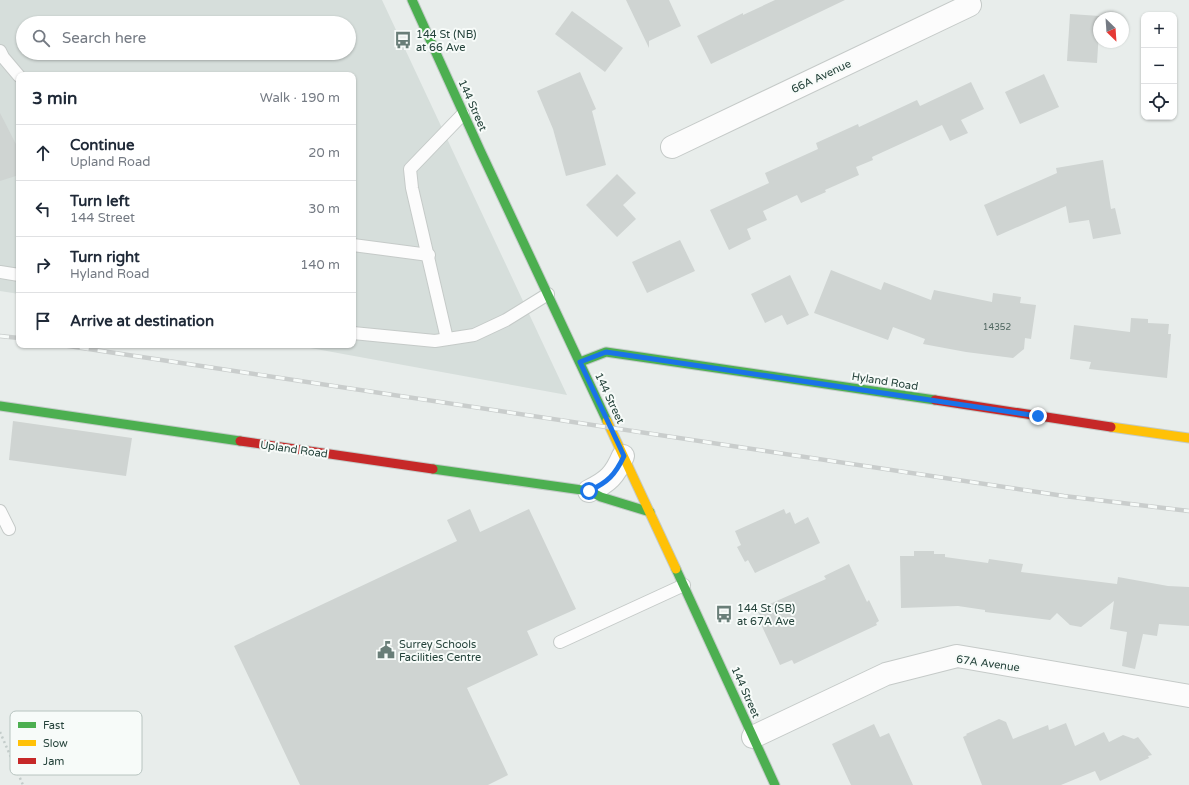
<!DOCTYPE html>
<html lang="en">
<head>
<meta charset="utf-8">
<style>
	:root { --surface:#fff; --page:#f6f6f7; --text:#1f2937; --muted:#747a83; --line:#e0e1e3 }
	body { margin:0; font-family:"Varela Round",sans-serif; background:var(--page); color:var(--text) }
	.controls { position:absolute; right:12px; top:12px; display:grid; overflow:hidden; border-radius:8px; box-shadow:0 1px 3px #0004 }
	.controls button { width:36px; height:36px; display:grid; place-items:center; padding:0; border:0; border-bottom:1px solid var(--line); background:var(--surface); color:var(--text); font:20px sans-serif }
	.compass { position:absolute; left:1093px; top:12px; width:36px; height:36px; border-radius:50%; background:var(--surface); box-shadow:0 1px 3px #0004; rotate:155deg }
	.stop { position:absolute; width:12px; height:12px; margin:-9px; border:3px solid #1a73e8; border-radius:50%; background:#fff }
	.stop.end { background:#1a73e8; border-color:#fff; box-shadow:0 1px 4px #0008 }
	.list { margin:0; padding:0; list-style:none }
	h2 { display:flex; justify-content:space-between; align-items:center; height:52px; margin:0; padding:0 16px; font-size:17px }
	h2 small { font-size:13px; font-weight:400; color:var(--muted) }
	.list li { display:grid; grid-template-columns:26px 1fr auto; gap:12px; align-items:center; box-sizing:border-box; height:56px; padding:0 16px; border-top:1px solid var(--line) }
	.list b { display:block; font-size:15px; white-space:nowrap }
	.list p { margin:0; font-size:13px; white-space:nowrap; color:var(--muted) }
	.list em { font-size:13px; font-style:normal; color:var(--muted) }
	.icon { flex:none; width:22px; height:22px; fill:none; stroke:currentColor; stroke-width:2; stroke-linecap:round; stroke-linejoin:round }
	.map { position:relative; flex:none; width:1189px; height:785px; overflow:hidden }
	.search { position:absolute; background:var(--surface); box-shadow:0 1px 3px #0004; left:16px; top:16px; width:340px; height:44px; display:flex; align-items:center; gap:10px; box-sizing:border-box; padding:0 14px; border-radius:22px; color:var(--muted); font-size:15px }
	.panel { position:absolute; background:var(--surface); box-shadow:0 1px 3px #0004; left:16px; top:72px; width:340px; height:276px; border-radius:8px }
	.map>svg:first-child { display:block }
	.built { fill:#d6dedb; fill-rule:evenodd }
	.building { fill:#cfd4d2 }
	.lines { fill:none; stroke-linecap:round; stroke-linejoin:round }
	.lane-casing { stroke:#c5cac8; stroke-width:14 }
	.street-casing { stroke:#c5cac8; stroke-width:24 }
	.fast-casing { stroke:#c3cbc8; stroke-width:11 }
	.slow-casing { stroke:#c3cbc8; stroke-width:11 }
	.jam-casing { stroke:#c3cbc8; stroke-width:11 }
	.path { stroke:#c3ccca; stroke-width:2.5; stroke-dasharray:2 3; stroke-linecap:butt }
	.lane { stroke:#fcfcfc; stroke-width:12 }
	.street { stroke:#fcfcfc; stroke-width:22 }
	.fast { stroke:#4caf50; stroke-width:9 }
	.slow { stroke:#ffc107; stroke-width:9 }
	.jam { stroke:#c62828; stroke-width:9 }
	.rail-casing { stroke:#c9cdcc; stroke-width:4.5 }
	.rail { stroke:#f7fbf9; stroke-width:3; stroke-dasharray:9; stroke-linecap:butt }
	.route { stroke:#1a73e8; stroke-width:5 }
	.labels { text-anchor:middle; stroke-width:4; stroke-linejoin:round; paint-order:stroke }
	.number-label { font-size:9px; fill:#506761 }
	.poi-label { font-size:11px; fill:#24423a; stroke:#f7fbf9; text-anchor:start }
	.street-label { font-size:11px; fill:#24423a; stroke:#f7fbf9 }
	.key { fill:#f7fbf9; stroke:#b8c4c0; stroke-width:1 }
	.key-label { font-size:11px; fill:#24423a }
</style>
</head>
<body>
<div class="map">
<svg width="1189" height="785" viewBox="0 0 1189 785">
	<rect width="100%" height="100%" fill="#e8edeb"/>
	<path class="built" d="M0,0H382L567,395L294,345H353V75H19V294L0,291ZM23,23H349V53H23Z"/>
	<g class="building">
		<path d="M626,0H669L681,26L649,41V48Z"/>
		<path d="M775,0H845L711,64L697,36L743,13V15Z"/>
		<path d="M572,11L623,48L605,72L555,34Z"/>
		<path d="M1070,14L1100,16L1097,63L1067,61Z"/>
		<path d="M580,72L596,109L592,111L606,165L566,176L553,129L537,91Z"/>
		<path d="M1044,74L1059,107L1020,124L1005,92Z"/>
		<path d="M971,82L984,109L961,120L968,133L950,141L942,125L872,157L873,160L856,167L859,175L825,190L826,192L801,203L797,195L763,211L767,220L747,229L751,239L729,250L710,210L769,183L765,173L818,149L816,143L858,124L859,127L917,100L920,106Z"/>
		<path d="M0,113L19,150V175L0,181Z"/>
		<path d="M1103,160L1111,209L1115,208L1121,234L1093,239L1089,220L1069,223L1066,206L997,236L984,205L1057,173L1056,168Z"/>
		<path d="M617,174L636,193L623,205L636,219L617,237L586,205Z"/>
		<path d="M680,240L695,271L647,293L632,262Z"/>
		<path d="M831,270L881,290L884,282L931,300L934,290L992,302L993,293L1021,297L1020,303L1036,305L1031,339L1025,338L1024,349L1013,358L966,352L923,344L925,339L893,327L888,340L814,313Z"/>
		<path d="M790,275L809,315L787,325L782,315L765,323L751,294Z"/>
		<path d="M1131,318L1148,319V323L1169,324L1168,334H1171L1167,378L1089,369L1091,362L1070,359L1074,325L1130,332Z"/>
		<path d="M13,421L132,438L126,476L9,460Z"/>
		<path d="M470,509L480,532L529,509L576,609L527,631L538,655L467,688L508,775L488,785H300L234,646L457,541L447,520Z"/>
		<path d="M784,509L786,514L790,512L795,524L808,517L820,543L755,573L748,560L745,562L737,547L741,545L735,531Z"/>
		<path d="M914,551H934V554H945V557L988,563L989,559L1023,564L1021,572L1117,584L1118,577L1168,586L1189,587V626L1159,624L1157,636L1143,634L1135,669L1122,666L1127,632L1110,629L1114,601L1081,627L1070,625L1057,613L1050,620L985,612V610L958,606L901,608L900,556H914Z"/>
		<path d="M849,564L867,602L869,600L879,621L876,623L877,625L794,664L792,660L780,665L759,620L762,619L758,612L764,609L763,607L826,579L824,576Z"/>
		<path d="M999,719L1006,722L1013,739L1048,725L1049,730L1066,723L1075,746L1104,732L1109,742L1123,735L1134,739L1138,737L1152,755L1148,756L1149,758L1100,781L1095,771L1061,785H982L963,737L967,735L966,734Z"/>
		<path d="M874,724L880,737L889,733L913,785H851L832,744Z"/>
	</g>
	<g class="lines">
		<g class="lane-casing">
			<g id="lane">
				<path d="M0,51L3,57L19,76"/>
				<path d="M353,245L429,255"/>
				<path d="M0,272L19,275"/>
				<path d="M353,333L435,341L474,335L506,320L548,294"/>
				<path d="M447,339L412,188L410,169L463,114"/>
				<path d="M0,511L9,529"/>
				<path d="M560,642L684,585"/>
			</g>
		</g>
		<g class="street-casing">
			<g id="street">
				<path d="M672,147L970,5L968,0"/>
				<path d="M589,491C608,482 615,475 623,456"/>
				<path d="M753,737L886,674L957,656L1189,696"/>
			</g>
		</g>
		<g class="fast-casing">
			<g id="fast">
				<path d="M412,0L480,150L607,421"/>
				<path d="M580,362L606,352L935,400"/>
				<path d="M0,406L240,441"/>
				<path d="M433,469L589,491L601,497L650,512"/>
				<path d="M676,569L775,785"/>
			</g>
		</g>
		<g class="slow-casing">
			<g id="slow">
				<path d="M607,421L676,569"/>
				<path d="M1111,427L1189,438"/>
			</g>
		</g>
		<g class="jam-casing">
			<g id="jam">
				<path d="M935,400L1111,427"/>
				<path d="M240,441L433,469"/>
			</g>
		</g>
		<path class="path" d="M0,732L23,785"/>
		<use href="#lane" class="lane"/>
		<use href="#street" class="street"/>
		<use href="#fast" class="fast"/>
		<use href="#slow" class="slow"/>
		<use href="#jam" class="jam"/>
		<g class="rail-casing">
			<g id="rail">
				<path d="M0,336L19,338"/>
				<path d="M62,345L1064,496L1189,511"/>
			</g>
		</g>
		<use href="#rail" class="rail"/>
	</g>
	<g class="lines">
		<path class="route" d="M589,491C608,482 615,475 624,456L580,362L606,352L1038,416"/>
	</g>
	<defs>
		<g id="bus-bare" transform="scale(1.38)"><path d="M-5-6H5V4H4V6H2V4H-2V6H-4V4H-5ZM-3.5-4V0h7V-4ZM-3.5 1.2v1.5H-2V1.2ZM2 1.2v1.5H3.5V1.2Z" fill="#697e78" stroke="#f7fbf9" stroke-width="2.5" paint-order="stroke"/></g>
		<g id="civic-bare" transform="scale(1.38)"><path d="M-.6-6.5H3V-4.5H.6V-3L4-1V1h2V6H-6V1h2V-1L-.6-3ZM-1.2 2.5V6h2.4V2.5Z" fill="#697e78" stroke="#f7fbf9" stroke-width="2.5" paint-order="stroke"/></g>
	</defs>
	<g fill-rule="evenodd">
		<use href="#bus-bare" x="403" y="40"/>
		<use href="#bus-bare" x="724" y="614"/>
		<use href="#civic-bare" x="386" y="650"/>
	</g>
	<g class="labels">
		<g class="number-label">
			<text x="997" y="330">14352</text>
		</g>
		<g class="poi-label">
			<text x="416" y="38">144 St (NB)<tspan x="416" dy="13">at 66 Ave</tspan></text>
			<text x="737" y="612">144 St (SB)<tspan x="737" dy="13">at 67A Ave</tspan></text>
			<text x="399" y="648">Surrey Schools<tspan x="399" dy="13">Facilities Centre</tspan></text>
		</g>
		<g class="street-label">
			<text transform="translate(821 76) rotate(-25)" y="4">66A Avenue</text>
			<text transform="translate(473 105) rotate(66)" y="4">144 Street</text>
			<text transform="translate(885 381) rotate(9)" y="4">Hyland Road</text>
			<text transform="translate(610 398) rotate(65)" y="4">144 Street</text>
			<text transform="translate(294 449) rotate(8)" y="4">Upland Road</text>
			<text transform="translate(988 663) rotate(8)" y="4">67A Avenue</text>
			<text transform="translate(746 692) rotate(66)" y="4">144 Street</text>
		</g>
	</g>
	<rect x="10" y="711" width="132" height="64" rx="6" class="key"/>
	<rect x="18" y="722" width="18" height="6" fill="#4caf50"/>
	<rect x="18" y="740" width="18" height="6" fill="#ffc107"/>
	<rect x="18" y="758" width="18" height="6" fill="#c62828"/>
	<g class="key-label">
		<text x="43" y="729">Fast</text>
		<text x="43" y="747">Slow</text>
		<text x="43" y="765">Jam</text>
	</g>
</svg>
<div class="controls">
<button>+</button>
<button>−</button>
<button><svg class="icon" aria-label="locate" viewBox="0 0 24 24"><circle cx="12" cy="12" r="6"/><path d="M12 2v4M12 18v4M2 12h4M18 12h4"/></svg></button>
</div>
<svg class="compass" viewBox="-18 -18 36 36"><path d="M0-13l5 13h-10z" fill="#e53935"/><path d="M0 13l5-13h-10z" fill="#747a83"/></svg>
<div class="stop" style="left:589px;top:491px"></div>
<div class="stop end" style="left:1038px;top:416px"></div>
<div class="search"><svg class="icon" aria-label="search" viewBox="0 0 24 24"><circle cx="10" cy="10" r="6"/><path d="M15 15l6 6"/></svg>Search here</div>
<section class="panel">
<h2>3 min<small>Walk · 190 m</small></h2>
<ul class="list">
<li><svg class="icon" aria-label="ahead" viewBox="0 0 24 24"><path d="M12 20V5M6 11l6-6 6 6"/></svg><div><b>Continue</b><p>Upland Road</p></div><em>20 m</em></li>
<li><svg class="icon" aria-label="left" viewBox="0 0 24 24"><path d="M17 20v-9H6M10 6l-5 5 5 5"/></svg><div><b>Turn left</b><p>144 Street</p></div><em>30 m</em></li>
<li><svg class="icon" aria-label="right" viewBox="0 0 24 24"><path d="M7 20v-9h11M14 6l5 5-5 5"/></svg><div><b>Turn right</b><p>Hyland Road</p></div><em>140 m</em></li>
<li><svg class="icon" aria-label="arrive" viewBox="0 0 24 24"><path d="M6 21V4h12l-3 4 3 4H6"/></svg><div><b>Arrive at destination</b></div></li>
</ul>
</section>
</div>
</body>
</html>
